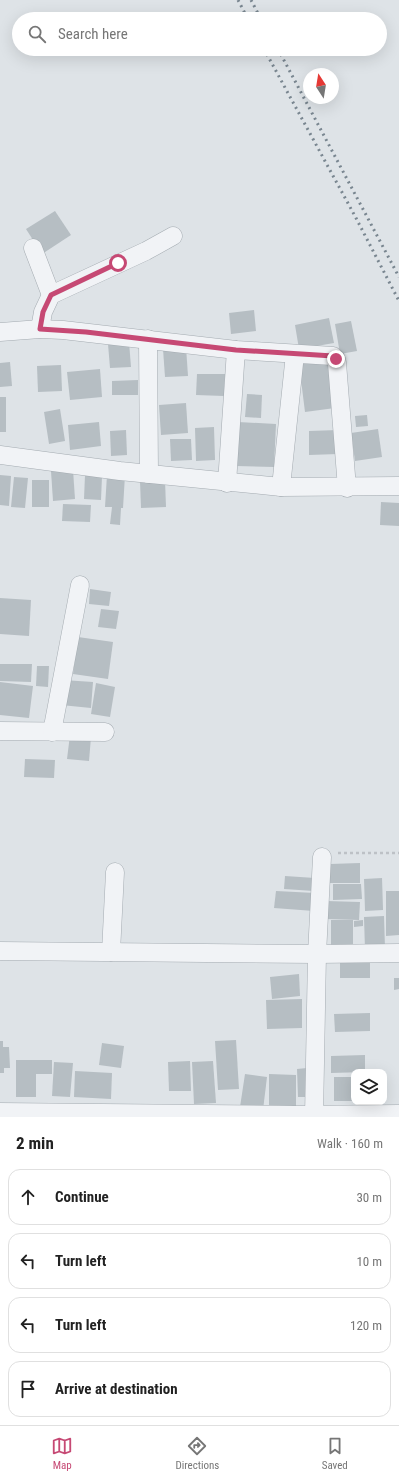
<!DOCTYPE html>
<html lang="en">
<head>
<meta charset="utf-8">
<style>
	:root { --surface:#fff; --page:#f2f2f2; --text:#222; --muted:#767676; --line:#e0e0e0; --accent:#c64974 }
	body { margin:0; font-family:"Roboto Condensed",sans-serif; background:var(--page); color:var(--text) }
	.controls { position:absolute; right:12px; bottom:12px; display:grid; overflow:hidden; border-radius:8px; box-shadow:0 4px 16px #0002 }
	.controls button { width:36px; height:36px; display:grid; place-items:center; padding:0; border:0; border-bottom:1px solid var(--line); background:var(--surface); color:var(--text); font:20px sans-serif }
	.compass { position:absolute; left:303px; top:68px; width:36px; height:36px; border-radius:50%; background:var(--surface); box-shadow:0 4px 16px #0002; rotate:348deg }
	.stop { position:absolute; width:12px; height:12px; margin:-9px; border:3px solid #c64974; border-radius:50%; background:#fff }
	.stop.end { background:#c64974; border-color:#fff; box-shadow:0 1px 4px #0008 }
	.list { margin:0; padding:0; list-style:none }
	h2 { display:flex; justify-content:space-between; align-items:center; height:52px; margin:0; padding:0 16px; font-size:17px }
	h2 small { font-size:13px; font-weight:400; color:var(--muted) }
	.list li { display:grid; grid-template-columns:26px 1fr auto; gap:12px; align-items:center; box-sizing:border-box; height:56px; margin:0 8px 8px; padding:0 8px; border:1px solid var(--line); border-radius:12px }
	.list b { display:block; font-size:15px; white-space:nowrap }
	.list em { font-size:13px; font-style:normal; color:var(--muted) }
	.icon { flex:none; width:22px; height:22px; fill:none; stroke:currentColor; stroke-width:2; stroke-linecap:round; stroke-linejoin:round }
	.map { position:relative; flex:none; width:399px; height:1117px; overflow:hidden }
	.search { position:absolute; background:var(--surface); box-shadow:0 4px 16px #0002; left:12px; right:12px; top:12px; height:44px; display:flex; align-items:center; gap:10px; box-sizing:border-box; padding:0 14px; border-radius:22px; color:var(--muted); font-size:15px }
	.sheet { height:308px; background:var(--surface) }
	nav { display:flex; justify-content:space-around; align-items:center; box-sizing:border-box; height:56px; border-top:1px solid var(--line); background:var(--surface); font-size:11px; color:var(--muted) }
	nav a { display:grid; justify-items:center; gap:2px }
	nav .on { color:var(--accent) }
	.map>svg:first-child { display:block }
	.building { fill:#b6bec3 }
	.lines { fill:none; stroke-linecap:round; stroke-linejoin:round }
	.minor-casing { stroke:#a4abb1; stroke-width:19 }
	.path { stroke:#bdc1c6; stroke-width:2.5; stroke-dasharray:3 3; stroke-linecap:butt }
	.minor { stroke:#f1f3f6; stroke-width:18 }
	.rail { stroke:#798690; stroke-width:3; stroke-dasharray:2 4; stroke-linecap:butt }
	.route { stroke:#c64974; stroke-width:5 }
</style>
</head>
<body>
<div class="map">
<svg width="399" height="1117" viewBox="0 0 399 1117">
	<rect width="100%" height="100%" fill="#dee3e7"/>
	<g class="building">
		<path d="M55,211L71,235L42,254L26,229Z"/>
		<path d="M254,310L256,331L231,334L229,313Z"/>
		<path d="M329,318L334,343L299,349L295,325Z"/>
		<path d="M351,321L357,351L340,354L335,324Z"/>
		<path d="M129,342L131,367L110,368L108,344Z"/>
		<path d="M186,347L188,376L165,377L163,349Z"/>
		<path d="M329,360L335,408L305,412L299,364Z"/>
		<path d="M10,362L12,386L0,387V363Z"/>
		<path d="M61,365L62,391L38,392L37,366Z"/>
		<path d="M100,369L102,397L70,400L67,372Z"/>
		<path d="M197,374H225L224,396L196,395Z"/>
		<path d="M138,380V395H112V381Z"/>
		<path d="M247,394L262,395L261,418L245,417Z"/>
		<rect x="0" y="397" width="6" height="35"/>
		<path d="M186,403L188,433L161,435L159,405Z"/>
		<path d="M60,409L65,441L49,444L44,412Z"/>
		<path d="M367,415L368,426L356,427L355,416Z"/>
		<path d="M99,422L101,446L70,450L68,425Z"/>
		<path d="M238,422L276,424L274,467L236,466Z"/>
		<path d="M214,427L215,460L196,461L195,428Z"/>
		<path d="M378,429L382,457L355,461L351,433Z"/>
		<path d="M126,430L127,455L111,456L110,431Z"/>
		<path d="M338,430V454L309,455V431Z"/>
		<path d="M170,439H191L192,460L171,461Z"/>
		<path d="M73,470L75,499L53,501L51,471Z"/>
		<path d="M0,475L11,476L9,506L0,505Z"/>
		<path d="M85,475L102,476L101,500L84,499Z"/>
		<path d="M107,475H125L123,508H121L120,525L110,524L112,507H105Z"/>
		<path d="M14,477L28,478L25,508L11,507Z"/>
		<rect x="32" y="480" width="17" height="27"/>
		<path d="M165,480L166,507L141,508L140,481Z"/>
		<path d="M381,502L399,503V526L380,525Z"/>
		<path d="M63,504L91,505L90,522L62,521Z"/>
		<path d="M90,589L111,592L109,606L89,604Z"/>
		<path d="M0,598L31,600L29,636L0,634Z"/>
		<path d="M101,609L119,611L116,629L98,627Z"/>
		<path d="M78,637L113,642L108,679L73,674Z"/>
		<path d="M0,664H32L31,682L0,681Z"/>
		<path d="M37,666H49L48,687L36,686Z"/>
		<path d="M63,680L93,682L91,708L61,705Z"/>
		<path d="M0,682L33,686L29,718L0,715Z"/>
		<path d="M96,683L115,687L110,717L91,714Z"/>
		<path d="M70,735L91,737L89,761L67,759Z"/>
		<path d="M25,759L55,760L54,778L24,777Z"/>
		<path d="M360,863V883H330V864Z"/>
		<path d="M285,876L315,878L314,891L284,889Z"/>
		<path d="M382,878L383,910L365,911L364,879Z"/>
		<path d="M333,884H361L362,899L333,900Z"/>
		<path d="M276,891L315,893L314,911L274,908Z"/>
		<path d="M386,891H399V935L386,936Z"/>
		<path d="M326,901L360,902L359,920L326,919Z"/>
		<path d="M384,916L385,949L365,950L364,917Z"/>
		<rect x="331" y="920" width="22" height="29"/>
		<path d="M363,920V926L354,927V921Z"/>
		<rect x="340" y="961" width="30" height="17"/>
		<path d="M299,974L300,996L272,999L270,977Z"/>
		<path d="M394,978H399V989L394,990Z"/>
		<path d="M302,999V1028L267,1029L266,1000Z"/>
		<path d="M370,1013V1031L335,1032L334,1014Z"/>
		<path d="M236,1040L239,1089L218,1090L215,1041Z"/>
		<path d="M0,1041H3V1047H9L10,1068H4V1073H0Z"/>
		<path d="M102,1043L124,1046L121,1068L99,1065Z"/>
		<path d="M365,1055V1072L331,1073V1056Z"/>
		<path d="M16,1060H52V1074H36V1097H16Z"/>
		<path d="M190,1061L191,1091H169L168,1062Z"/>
		<path d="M213,1061L216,1103L194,1104L192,1062Z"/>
		<path d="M54,1062L73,1063L70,1097L52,1096Z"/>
		<path d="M307,1068L308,1097H298L297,1069Z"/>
		<path d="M75,1071L112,1073L111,1099L74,1097Z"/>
		<path d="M245,1074L267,1077L263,1110L240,1107Z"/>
		<path d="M269,1074L296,1075V1106L269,1105Z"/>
		<rect x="334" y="1077" width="20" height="24"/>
	</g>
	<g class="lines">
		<g class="minor-casing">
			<g id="minor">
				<path d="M33,248L51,295"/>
				<path d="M40,329L43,312L51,295L146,251L173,236"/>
				<path d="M0,332L40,329L63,330L236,350L333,356L336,359L337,363L347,488"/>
				<path d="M148,339L149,474"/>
				<path d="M0,455L120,471L281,487L399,486"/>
				<path d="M227,483L236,350"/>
				<path d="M281,487L295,354"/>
				<path d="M0,731L105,732"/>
				<path d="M52,732L80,585"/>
				<path d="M0,951L317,954L399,953"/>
				<path d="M111,952L115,872"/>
				<path d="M0,1112L294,1115L399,1114"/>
				<path d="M314,1117L317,954L322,857"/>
			</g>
		</g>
		<path class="path" d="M338,853H399"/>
		<use href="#minor" class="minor"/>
		<g class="rail">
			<path d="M238,0L248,19"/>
			<path d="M251,0L261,19"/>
			<path d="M264,49L356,218L399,301"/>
			<path d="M278,49L399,277"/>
		</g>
	</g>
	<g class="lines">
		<path class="route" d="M118,263L51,295L43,312L40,329L86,332L236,350L333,356L336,359"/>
	</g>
</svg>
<div class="controls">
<button><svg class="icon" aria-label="layers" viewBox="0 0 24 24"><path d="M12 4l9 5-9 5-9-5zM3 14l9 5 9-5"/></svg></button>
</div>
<svg class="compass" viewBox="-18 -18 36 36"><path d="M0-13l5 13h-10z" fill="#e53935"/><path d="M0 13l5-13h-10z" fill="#767676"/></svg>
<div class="stop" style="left:118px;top:263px"></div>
<div class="stop end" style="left:336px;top:359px"></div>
<div class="search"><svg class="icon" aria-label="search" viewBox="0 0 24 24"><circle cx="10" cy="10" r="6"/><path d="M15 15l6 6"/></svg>Search here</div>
</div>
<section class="sheet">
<h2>2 min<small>Walk · 160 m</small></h2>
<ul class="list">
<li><svg class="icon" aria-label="ahead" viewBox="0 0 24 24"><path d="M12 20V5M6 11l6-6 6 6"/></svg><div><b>Continue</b></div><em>30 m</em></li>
<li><svg class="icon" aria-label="left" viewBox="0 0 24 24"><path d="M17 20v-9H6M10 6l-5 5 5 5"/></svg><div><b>Turn left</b></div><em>10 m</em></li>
<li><svg class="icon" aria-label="left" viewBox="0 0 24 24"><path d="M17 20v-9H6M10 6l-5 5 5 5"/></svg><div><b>Turn left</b></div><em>120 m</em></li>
<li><svg class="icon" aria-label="arrive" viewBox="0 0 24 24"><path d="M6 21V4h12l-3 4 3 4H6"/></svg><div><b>Arrive at destination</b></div></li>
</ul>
</section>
<nav>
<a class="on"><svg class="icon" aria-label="map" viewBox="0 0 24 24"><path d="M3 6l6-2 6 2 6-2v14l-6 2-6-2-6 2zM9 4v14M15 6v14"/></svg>Map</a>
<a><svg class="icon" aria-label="directions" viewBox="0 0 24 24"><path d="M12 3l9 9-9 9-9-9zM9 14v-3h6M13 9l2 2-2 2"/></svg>Directions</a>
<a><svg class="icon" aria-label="saved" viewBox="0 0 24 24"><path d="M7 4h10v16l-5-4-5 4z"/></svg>Saved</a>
</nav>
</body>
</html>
